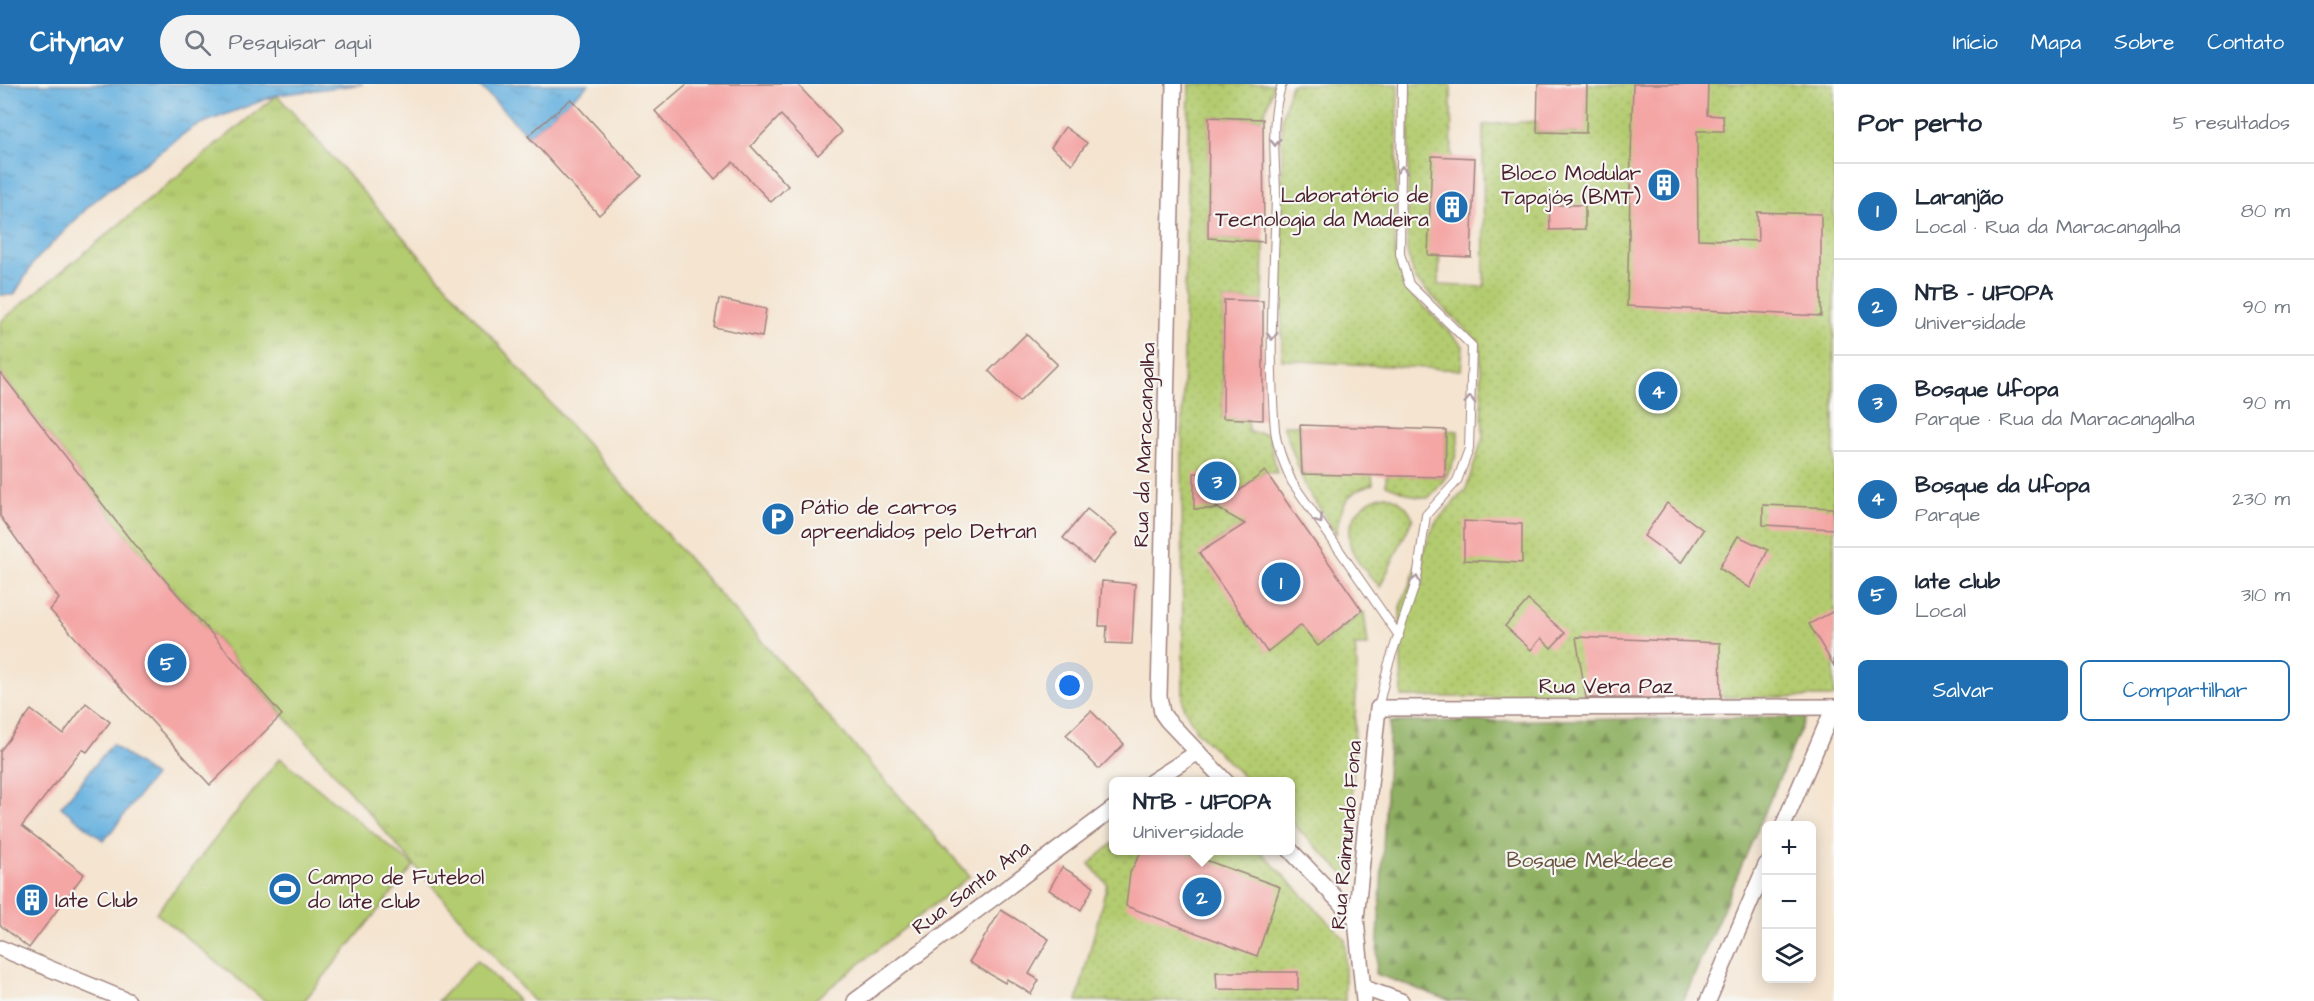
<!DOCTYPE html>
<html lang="pt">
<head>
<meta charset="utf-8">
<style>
	:root { --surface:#fff; --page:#f2f2f3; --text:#1f2937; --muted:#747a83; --line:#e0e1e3; --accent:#1f6fb2 }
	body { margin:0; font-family:"Architects Daughter",sans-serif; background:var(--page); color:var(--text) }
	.controls { position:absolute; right:18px; bottom:18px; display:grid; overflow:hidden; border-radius:9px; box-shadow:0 3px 15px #0003 }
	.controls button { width:54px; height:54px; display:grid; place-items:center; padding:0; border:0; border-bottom:2px solid var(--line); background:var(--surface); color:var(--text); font:30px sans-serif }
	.you { position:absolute; left:1070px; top:602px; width:21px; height:21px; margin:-15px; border:4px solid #fff; border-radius:50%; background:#1a73e8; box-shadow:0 0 0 9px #1a73e833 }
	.badge { display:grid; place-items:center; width:39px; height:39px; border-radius:50%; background:var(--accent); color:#fff; font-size:20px; font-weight:700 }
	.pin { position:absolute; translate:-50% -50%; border:3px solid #fff; box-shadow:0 2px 6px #0006 }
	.popup { position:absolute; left:1109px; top:693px; width:186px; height:78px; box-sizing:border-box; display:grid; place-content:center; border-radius:9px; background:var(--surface); filter:drop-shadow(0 2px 4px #0005); font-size:20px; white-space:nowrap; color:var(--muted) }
	.popup b { font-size:22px; color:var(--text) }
	.popup::after { content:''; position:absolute; left:50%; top:100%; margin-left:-12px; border:12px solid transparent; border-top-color:var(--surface) }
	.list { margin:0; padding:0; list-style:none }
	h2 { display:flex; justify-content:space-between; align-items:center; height:78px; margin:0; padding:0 24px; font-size:26px }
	h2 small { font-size:20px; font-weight:400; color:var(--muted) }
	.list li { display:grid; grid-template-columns:39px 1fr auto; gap:18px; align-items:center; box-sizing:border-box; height:96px; padding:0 24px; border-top:2px solid var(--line) }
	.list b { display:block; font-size:22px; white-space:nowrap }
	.list p { margin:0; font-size:20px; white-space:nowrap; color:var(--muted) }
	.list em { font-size:20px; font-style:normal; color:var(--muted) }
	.actions { display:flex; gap:12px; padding:18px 24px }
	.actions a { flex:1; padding:14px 0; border:2px solid var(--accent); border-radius:9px; text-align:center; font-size:21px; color:var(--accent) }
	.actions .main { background:var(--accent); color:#fff }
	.icon { flex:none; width:33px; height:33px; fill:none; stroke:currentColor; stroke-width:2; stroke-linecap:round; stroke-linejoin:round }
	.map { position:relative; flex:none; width:1834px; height:917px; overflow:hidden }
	header { display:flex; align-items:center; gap:36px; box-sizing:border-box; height:84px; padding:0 30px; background:var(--accent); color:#fff }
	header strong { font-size:28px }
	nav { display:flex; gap:33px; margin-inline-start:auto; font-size:21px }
	.search { width:420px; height:54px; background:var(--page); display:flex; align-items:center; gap:15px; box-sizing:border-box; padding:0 21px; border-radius:33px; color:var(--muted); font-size:22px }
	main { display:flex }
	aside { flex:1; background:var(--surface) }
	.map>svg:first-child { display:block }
	.grass { fill:url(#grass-tufts); stroke:#7f764e; stroke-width:1.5 }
	.forest { fill:url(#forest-firs); stroke:#6c6846; stroke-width:1.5 }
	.park { fill:url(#park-dots); stroke:#7f764e; stroke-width:1.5 }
	.pitch { fill:#b4cc70; stroke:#7f764e; stroke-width:1.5 }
	.water { fill:url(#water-ripples); stroke:#586885; stroke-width:1.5 }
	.building { fill:#f4a6a5 }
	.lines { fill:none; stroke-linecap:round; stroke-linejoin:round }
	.lane-casing { stroke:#9f827e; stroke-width:10 }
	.street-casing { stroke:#9f827e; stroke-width:18 }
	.lane { stroke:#fff; stroke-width:8 }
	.street { stroke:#fff; stroke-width:15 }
	.oneway { stroke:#ae9aa0 }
	.labels { text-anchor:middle; stroke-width:4.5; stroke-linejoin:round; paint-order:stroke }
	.poi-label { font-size:21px; fill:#4a1f2b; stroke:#f6f6f2; text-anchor:start }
	.street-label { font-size:21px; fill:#4a1f2b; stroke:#f6f6f2 }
	.park-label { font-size:21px; fill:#6a5340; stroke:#f6f6f2 }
</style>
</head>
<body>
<header>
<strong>Citynav</strong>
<div class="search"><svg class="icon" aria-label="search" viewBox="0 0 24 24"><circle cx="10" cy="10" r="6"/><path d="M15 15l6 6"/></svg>Pesquisar aqui</div>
<nav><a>Início</a><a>Mapa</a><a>Sobre</a><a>Contato</a></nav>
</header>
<main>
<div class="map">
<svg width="1834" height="917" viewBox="0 0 1834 917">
	<defs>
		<pattern id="grass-tufts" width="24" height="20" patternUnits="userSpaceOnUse" patternTransform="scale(1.5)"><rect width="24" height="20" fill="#b4cc70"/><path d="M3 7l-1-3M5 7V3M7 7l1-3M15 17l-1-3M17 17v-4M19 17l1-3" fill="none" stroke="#9caf61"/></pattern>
		<pattern id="forest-firs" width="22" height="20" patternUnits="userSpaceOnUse" patternTransform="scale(1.5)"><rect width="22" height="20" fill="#8fb062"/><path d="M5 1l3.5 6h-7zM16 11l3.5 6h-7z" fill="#778f51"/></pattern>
		<pattern id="park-dots" width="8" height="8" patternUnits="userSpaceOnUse" patternTransform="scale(1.5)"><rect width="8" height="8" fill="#b4cc70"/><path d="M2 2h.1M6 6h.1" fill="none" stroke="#9caf61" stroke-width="1.8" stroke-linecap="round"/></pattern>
		<pattern id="water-ripples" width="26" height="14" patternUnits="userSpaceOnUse" patternTransform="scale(1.5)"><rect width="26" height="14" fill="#66b1df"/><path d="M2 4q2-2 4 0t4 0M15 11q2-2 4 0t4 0" fill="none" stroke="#568fb5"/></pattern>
	</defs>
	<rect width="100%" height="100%" fill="#f6f6f2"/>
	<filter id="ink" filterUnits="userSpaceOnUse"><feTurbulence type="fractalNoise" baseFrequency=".0167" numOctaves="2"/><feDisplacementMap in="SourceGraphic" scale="12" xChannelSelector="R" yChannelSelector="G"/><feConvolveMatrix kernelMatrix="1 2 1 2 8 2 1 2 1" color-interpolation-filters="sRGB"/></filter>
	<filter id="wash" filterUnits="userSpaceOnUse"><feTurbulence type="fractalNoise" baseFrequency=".008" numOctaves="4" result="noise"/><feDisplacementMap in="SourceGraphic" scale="24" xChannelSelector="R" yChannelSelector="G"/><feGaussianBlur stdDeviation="1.35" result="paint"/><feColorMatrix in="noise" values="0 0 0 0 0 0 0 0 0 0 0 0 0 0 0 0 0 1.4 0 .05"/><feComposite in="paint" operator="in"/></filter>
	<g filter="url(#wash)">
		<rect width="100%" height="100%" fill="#f4e4d0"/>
		<path class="grass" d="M277,11L970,792L813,917H533L132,458L0,288V238Z"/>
		<path class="forest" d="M1806,633L1683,917H1451L1376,890L1390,638Z"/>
		<g class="park">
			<path d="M1189,0H1274L1263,35L1209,33L1208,154L1264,158L1263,217L1224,216L1223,333L1248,336V348L1269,350L1277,390L1265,387L1233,412L1229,410L1221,414L1219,423L1259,431L1200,469L1267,567L1305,538L1316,560H1325L1330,553L1364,528L1368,562H1355L1357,583L1349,795L1291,738L1290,698L1248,697L1197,648L1183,622L1182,367Z"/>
			<path d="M1291,0H1398L1395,171L1405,203L1463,262L1461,286L1282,276V34Z"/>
			<path d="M1410,0H1451L1452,90H1441L1439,201L1484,203L1483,41L1537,37V48L1585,49L1587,0H1834V613H1402L1400,523L1435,439L1466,405L1483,353L1480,260L1415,195L1407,168Z"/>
			<path d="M1283,341H1300L1302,390H1372L1373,400C1346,406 1340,424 1336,450L1306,404Z"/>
			<path d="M1446,346L1458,347C1460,373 1447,396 1428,414L1417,413L1386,401V391L1445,393Z"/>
			<path d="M1386,411C1399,415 1407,421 1413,434L1380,503C1372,493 1358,481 1353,469C1341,442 1360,415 1386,411Z"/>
			<path d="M1113,759L1114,766L1260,767L1345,855V917H1077L1107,800L1089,780Z"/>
		</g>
		<g class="pitch">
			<path d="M280,674L414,782L304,917H265L156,829Z"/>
			<path d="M477,876L518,916L519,917H438Z"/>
		</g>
		<g class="water">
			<path d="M0,0H363L277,11L193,43L93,118L34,178L14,211H0Z"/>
			<path d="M478,0H589L528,52Z"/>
			<path d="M112,660L154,692L104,757L61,723Z"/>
		</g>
		<g id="blocks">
			<g class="building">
				<path d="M687,0H797L842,48L818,71L781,31L751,62L788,102L771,118L733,78L715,95L655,27Z"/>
				<path d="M1538,0H1587L1586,49L1537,48Z"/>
				<path d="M1633,0H1708L1707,31L1723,32L1724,47H1697L1698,155L1758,157L1757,128L1821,130V232L1627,222Z"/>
				<path d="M571,15L642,92L599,131L528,52Z"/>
				<path d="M1209,33L1263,35L1264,158L1208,154Z"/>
				<path d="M1065,43L1087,59L1072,80L1051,63Z"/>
				<path d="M1432,72L1475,74L1471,173L1428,171Z"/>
				<path d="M1549,121H1585V145L1550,146Z"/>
				<path d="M719,215L766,225L762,253L714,243Z"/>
				<path d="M1224,216L1263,217V336L1223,334Z"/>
				<path d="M1026,250L1057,280L1019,318L989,287Z"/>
				<path d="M0,288L132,458L282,631L210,701L50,526L59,515L0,432Z"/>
				<path d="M1300,341L1446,346L1445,393L1302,390Z"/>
				<path d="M1265,387L1362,526L1318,562L1301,541L1267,568L1199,469L1245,440L1217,424Z"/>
				<path d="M1194,389L1217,390L1216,425H1194Z"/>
				<path d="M1667,419L1703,446L1681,479L1644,452Z"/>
				<path d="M1763,421L1833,424L1834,445L1763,441Z"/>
				<path d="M1087,425L1117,449L1093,479L1063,454Z"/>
				<path d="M1464,437L1522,440V479L1464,476Z"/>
				<path d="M1738,452L1768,466L1750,504L1719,484Z"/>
				<path d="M1102,497L1135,500L1132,560L1106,559L1107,542H1099Z"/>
				<path d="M1528,516L1565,549L1551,564L1541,554L1531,566L1505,542Z"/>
				<path d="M1834,527V582L1809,540Z"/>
				<path d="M1576,553L1720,559L1721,614H1586Z"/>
				<path d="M86,619L110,638L87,668L82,665L22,742L84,790L29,864L0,841V667L31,626L63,650Z"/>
				<path d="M1091,627L1124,660L1099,685L1066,651Z"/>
				<path d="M1142,766H1178L1280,803L1257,872L1126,822L1130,789Z"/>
				<path d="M1062,783L1094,802L1081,826L1049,806Z"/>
				<path d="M1001,826L1049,855L1029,890L1039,896L1031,910L1007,895L1005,899L969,878Z"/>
				<path d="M1216,888H1298V906L1217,905Z"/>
			</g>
		</g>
	</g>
	<g filter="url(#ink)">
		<use href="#blocks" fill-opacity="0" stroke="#9f827e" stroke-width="1.5"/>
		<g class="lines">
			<g class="lane-casing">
				<g id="lane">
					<path d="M1282,0C1269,37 1276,75 1276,113C1274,191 1268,269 1275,346C1277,364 1285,382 1292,398L1399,552"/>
					<path d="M1378,624L1388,582L1417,495L1426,431L1457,397L1469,365L1472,262L1409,200L1400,170L1402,0"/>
				</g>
			</g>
			<g class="street-casing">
				<g id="street">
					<path d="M1174,0L1159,612L1162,629L1167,636L1226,698"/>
					<path d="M1151,698L1198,668"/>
					<path d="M1783,742L1834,623"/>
					<path d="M1290,766L1356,835"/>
					<path d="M0,864L128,917"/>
					<path d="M1364,904L1401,917"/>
					<path d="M855,917L1114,724"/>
					<path d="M1364,917L1356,835L1378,624L1834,623"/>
					<path d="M1708,917L1766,781"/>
				</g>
			</g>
			<use href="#lane" class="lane"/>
			<use href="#street" class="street"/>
		</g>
		<defs><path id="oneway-chevron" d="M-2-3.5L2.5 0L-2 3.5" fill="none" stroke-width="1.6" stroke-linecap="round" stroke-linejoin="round" transform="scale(1.5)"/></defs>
		<g class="oneway">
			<use href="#oneway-chevron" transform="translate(1275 58) rotate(89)"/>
			<use href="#oneway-chevron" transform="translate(1402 86) rotate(-90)"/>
			<use href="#oneway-chevron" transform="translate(1272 252) rotate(91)"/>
			<use href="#oneway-chevron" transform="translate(1470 316) rotate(-88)"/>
			<use href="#oneway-chevron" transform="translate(1319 436) rotate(55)"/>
			<use href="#oneway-chevron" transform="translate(1416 496) rotate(-77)"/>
		</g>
	</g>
	<defs>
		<g id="building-disc" transform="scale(1.725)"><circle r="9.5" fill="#1f6fb2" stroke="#f6f6f2"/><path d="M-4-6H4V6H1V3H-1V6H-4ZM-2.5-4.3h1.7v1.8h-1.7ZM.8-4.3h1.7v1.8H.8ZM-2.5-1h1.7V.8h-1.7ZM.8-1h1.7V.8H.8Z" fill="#fff"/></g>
		<g id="parking-disc" transform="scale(1.725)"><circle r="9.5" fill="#1f6fb2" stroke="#f6f6f2"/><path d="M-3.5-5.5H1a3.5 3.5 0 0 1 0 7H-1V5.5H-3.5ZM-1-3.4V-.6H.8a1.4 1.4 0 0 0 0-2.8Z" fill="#fff"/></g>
		<g id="stadium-disc" transform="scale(1.725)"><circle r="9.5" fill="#1f6fb2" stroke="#f6f6f2"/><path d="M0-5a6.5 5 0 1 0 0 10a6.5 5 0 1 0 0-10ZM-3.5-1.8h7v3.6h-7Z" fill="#fff"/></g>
	</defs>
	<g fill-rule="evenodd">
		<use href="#building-disc" x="1664" y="101"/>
		<use href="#building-disc" x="1452" y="123"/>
		<use href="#parking-disc" x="778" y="435"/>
		<use href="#stadium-disc" x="285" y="805"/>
		<use href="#building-disc" x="32" y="816"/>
	</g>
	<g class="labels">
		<g class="poi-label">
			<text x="1641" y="96" text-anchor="end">Bloco Modular<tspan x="1641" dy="24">Tapajós (BMT)</tspan></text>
			<text x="1429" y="118" text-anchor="end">Laboratório de<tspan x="1429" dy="24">Tecnologia da Madeira</tspan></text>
			<text x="801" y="430">Pátio de carros<tspan x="801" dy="24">apreendidos pelo Detran</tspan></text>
			<text x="308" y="800">Campo de Futebol<tspan x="308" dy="24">do Iate club</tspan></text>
			<text x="55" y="823">Iate Club</text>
		</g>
		<g class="street-label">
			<text transform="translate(1144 361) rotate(-88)" y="7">Rua da Maracangalha</text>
			<text x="1606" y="609">Rua Vera Paz</text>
			<text transform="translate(1346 751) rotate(-85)" y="7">Rua Raimundo Fona</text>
			<text transform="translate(971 803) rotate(-37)" y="7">Rua Santa Ana</text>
		</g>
		<g class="park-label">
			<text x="1590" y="783">Bosque Mekdece</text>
		</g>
	</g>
</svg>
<div class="controls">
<button>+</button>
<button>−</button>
<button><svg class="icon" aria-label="layers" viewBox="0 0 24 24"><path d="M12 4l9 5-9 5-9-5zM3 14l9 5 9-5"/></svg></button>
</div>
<div class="you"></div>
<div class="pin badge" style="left:1281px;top:498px">1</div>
<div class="pin badge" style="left:1202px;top:813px">2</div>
<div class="popup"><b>NTB - UFOPA</b>Universidade</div>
<div class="pin badge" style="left:1217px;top:397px">3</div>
<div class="pin badge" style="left:1658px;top:307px">4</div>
<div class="pin badge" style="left:167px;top:579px">5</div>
</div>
<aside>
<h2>Por perto<small>5 resultados</small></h2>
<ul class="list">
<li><span class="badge">1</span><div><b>Laranjão</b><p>Local · Rua da Maracangalha</p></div><em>80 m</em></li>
<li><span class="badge">2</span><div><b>NTB - UFOPA</b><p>Universidade</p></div><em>90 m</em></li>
<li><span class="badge">3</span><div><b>Bosque Ufopa</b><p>Parque · Rua da Maracangalha</p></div><em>90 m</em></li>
<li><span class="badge">4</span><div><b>Bosque da Ufopa</b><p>Parque</p></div><em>230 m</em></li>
<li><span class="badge">5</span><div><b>Iate club</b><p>Local</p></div><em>310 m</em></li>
</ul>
<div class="actions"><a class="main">Salvar</a><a>Compartilhar</a></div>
</aside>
</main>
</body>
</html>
